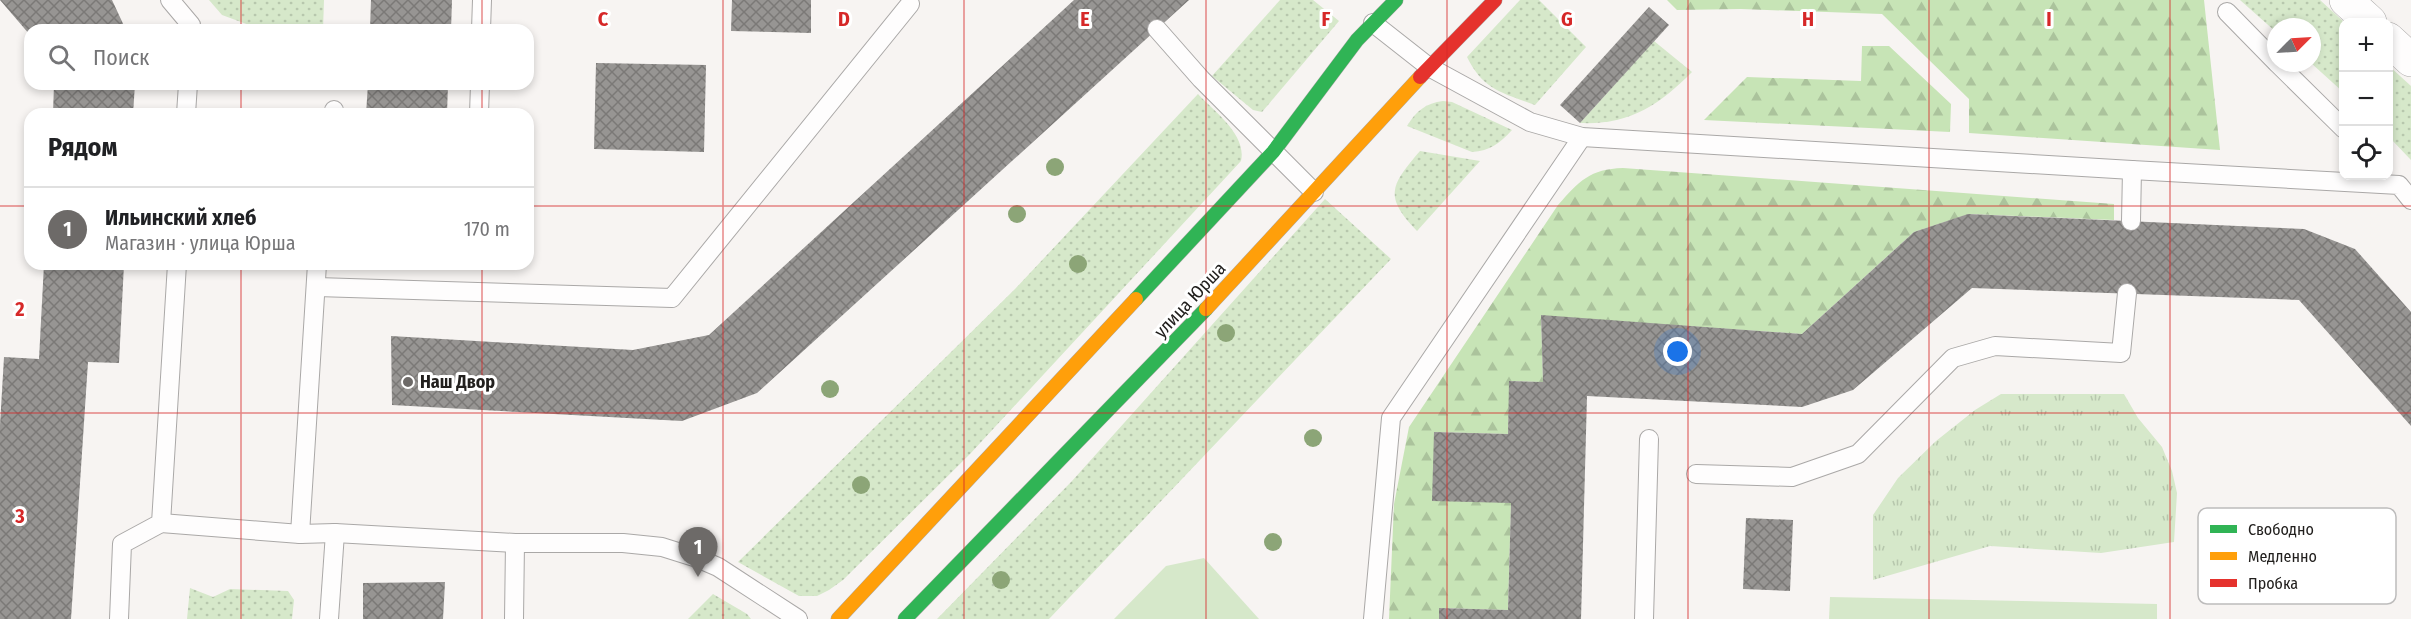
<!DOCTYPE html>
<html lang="ru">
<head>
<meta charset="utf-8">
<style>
	:root { --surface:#fff; --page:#f2f2f2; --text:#202124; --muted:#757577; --line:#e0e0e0; --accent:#6d6a68 }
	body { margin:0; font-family:"Fira Sans Condensed",sans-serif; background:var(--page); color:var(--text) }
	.controls { position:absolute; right:18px; top:18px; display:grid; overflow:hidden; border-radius:12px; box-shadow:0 3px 9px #0003 }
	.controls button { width:54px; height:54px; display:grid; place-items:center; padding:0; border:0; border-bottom:2px solid var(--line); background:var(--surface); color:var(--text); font:30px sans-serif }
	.compass { position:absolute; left:2267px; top:18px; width:54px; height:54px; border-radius:50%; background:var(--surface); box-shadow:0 3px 9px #0003; rotate:66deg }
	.you { position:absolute; left:1678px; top:352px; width:21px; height:21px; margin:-15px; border:4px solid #fff; border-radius:50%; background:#1a73e8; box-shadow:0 0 0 9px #1a73e833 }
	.badge { display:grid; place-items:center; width:39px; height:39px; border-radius:50%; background:var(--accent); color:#fff; font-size:20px; font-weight:700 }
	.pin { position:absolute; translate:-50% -50px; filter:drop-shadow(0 2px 3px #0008) }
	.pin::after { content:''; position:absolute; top:32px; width:21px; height:18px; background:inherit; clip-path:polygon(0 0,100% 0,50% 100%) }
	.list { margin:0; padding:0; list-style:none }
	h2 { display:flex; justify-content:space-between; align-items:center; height:78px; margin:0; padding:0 24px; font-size:26px }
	h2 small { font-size:20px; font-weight:400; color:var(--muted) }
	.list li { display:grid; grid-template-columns:39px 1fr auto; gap:18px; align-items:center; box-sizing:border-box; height:84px; padding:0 24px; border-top:2px solid var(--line) }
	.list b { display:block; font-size:22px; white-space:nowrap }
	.list p { margin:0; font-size:20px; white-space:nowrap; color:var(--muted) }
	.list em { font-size:20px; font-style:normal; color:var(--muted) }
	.icon { flex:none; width:33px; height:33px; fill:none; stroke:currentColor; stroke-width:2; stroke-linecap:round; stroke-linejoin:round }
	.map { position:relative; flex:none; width:2411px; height:619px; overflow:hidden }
	.search { position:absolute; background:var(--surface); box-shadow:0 3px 9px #0003; left:24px; top:24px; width:510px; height:66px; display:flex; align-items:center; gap:15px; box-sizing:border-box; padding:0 21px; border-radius:18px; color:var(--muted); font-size:22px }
	.panel { position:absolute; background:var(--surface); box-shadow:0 3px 9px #0003; left:24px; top:108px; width:510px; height:162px; border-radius:18px }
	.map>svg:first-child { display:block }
	.grass { fill:url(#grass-dots) }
	.forest { fill:url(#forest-firs) }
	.park { fill:url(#park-tufts) }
	.garden { fill:#d6e8ca }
	.building { fill:url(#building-cross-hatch) }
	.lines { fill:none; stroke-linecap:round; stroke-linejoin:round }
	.lane-casing { stroke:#aaa8a7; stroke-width:20 }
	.street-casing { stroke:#aaa8a7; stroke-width:34 }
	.fast-casing { stroke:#aaa8a7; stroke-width:15 }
	.slow-casing { stroke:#aaa8a7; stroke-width:15 }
	.jam-casing { stroke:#aaa8a7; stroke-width:15 }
	.lane { stroke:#fefdfd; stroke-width:18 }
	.street { stroke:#fefdfd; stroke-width:33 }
	.fast { stroke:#30b455; stroke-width:14 }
	.slow { stroke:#ff9f0a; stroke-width:14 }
	.jam { stroke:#e5322d; stroke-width:14 }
	.tree { fill:#8ca577 }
	.grid { fill:none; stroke:#d62828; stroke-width:1.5; stroke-opacity:0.55 }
	.poi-dot { fill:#6d6a68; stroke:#fff; stroke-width:2 }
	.labels { text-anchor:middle; stroke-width:6; stroke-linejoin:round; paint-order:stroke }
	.street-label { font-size:18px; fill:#22201e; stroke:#fff }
	.poi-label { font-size:18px; font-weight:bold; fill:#22201e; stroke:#fff; text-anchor:start }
	.key { fill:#fff; stroke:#bdbcbc; stroke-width:1.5 }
	.key-label { font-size:16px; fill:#22201e }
	.grid-label { font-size:20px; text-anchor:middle; font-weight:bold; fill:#d62828; stroke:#fff; stroke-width:6; stroke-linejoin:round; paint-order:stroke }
</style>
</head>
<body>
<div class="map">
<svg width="2411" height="619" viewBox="0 0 2411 619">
	<defs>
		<pattern id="grass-dots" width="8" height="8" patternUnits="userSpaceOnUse" patternTransform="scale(1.5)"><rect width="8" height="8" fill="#d6e8ca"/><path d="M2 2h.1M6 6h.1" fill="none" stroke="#b7c7ad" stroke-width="1.8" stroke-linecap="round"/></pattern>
		<pattern id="forest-firs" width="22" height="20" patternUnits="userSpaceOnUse" patternTransform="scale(1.5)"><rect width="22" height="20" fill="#c7e4b6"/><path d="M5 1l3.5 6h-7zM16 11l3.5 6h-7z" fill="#abc39c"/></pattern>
		<pattern id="park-tufts" width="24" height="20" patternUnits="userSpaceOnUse" patternTransform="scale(1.5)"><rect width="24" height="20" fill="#d6e8ca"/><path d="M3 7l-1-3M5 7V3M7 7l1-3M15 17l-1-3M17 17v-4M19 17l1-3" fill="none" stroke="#b7c7ad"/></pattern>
		<pattern id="building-cross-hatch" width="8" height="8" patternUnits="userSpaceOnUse" patternTransform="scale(1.5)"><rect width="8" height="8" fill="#979593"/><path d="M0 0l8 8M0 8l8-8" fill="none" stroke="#7b7977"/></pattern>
	</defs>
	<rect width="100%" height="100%" fill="#f7f4f2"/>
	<g class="grass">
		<path d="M209,0H324L323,30H263L222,15Z"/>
		<path d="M1280,0H1313L1339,21L1262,112L1253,110L1212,76Z"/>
		<path d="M1520,0H1539L1586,47L1535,105C1503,93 1483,90 1467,57Z"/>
		<path d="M2240,0H2320L2344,22L2343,92L2311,63L2312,27H2276V32Z"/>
		<path d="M1654,41L1692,72C1658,106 1629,125 1580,123Z"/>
		<path d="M2388,65L2411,86V160L2389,137Z"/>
		<path d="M1198,94C1215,112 1247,135 1241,161L970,454L843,580L829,590L817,596H799L738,562L1015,289Z"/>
		<path d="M1443,101L1452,102L1512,130C1500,143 1490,151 1472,152L1407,126C1416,111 1426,103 1443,101Z"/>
		<path d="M1420,151L1480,161L1417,231C1383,196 1391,185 1420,151Z"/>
		<path d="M1325,199L1391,259L1049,619H937L1072,481Z"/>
		<path d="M190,588L213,597L230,589L288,591L294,600L292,619H187Z"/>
		<path d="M713,594L747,614L751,619H688Z"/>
	</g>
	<g class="forest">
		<path d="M1667,0H2204L2220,150L1969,133V99L1882,14L1741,9L1677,10Z"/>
		<path d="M1862,46H1889L1951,104L1950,132L1704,120L1747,77L1861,81Z"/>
		<path d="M1623,168L2114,204V220L1969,214L1914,232L1802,334L1541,316L1543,382L1510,381L1508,434L1434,432L1511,503L1508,610L1440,608L1439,619H1389L1394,504L1409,427L1558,205C1579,181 1590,169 1623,168Z"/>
	</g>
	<path class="park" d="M2001,394H2124L2138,418L2162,447L2172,471L2177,493L2174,542L2101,553L1990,546L1873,580V515L1898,478L1936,441L1975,410Z"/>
	<g class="garden">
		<path d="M1204,558L1259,619H1114L1166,566Z"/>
		<path d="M1830,597L2157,604V619H1829Z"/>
	</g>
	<g class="building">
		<path d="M0,0H112L126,30H30V35Z"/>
		<path d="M371,0H452L451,30H370Z"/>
		<path d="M732,0H811V33L731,31Z"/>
		<path d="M1074,0H1189L757,393L682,421L392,405L391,336L633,350L709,335Z"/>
		<path d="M1649,7L1669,25L1580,123L1560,105Z"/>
		<path d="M596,63L706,65L704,152L594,149Z"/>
		<path d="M54,84H135L133,114H53Z"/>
		<path d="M368,84H448L447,114H366Z"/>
		<path d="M1968,214L2304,229L2355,249L2411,312V426L2299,300L1972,288L1853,390L1802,407L1587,396L1581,619H1439V608L1508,610L1511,503L1432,501L1434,432L1508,434L1509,381L1543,382L1541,315L1802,334L1914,232Z"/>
		<path d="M44,264H124L119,363L88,362L71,619H0V425L4,357L39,359Z"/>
		<path d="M1746,518L1793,520L1790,591L1743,589Z"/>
		<path d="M445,582L443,619H363V583Z"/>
	</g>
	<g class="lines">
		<g class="lane-casing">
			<g id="lane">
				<path d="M170,0L191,25V30"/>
				<path d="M2227,12L2276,62"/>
				<path d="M1373,23L1429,67L1530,122L1582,137L2132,170L2131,221"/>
				<path d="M1157,29L1201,79L1314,192"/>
				<path d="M481,30L482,0"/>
				<path d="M2277,63L2344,129"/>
				<path d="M186,114L188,84"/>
				<path d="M334,114V110"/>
				<path d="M479,114L480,84"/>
				<path d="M2132,170L2399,185L2411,200"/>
				<path d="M317,287L672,298L910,4"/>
				<path d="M1696,474L1792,477L1858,454L1953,358L1995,346L2121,353L2127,293"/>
				<path d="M161,523L300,534L335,533L515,543H623L662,547L697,558L718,567L798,619"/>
				<path d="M300,534L317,264"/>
				<path d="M119,619L122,544L161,523L177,264"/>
				<path d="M329,619L335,533"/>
				<path d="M514,619L515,543"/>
				<path d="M1373,619L1391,418L1582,137"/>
				<path d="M1644,619L1649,439"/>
			</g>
		</g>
		<g class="street-casing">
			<g id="street">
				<path d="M2346,0L2370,22"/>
				<path d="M2388,39L2411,60"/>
			</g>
		</g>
		<g class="fast-casing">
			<g id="fast">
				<path d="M1136,299L1273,152L1357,40L1396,0"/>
				<path d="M905,619L1206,309"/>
			</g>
		</g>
		<g class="slow-casing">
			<g id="slow">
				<path d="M1206,309L1420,77"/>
				<path d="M838,619L1136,299"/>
			</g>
		</g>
		<g class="jam-casing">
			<path id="jam" d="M1420,77L1495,0"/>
		</g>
		<use href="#lane" class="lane"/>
		<use href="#street" class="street"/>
		<use href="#fast" class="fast"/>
		<use href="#slow" class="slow"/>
		<use href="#jam" class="jam"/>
	</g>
	<g class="tree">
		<circle cx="1055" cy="167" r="9"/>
		<circle cx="1017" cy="214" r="9"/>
		<circle cx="1078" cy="264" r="9"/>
		<circle cx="1226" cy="333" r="9"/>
		<circle cx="830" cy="389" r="9"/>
		<circle cx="1313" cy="438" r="9"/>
		<circle cx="861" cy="485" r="9"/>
		<circle cx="1273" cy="542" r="9"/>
		<circle cx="1001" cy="580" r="9"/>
	</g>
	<path class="grid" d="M241,0V30M482,0V30M723,0V619M964,0V619M1206,0V619M1447,0V619M1688,0V619M1929,0V619M2170,0V619M241,84V114M482,84V114M0,206H30M528,206H2411M241,264V619M482,264V619M0,413H2411"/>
	<circle class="poi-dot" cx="408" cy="382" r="6"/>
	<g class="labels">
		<g class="street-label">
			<text transform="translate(1190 300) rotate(-47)" y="6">улица Юрша</text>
		</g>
		<g class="poi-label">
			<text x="420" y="388">Наш Двор</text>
		</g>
	</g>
	<rect x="2198" y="508" width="198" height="96" rx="9" class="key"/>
	<rect x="2210" y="525" width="27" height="8" fill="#30b455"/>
	<rect x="2210" y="552" width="27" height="8" fill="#ff9f0a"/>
	<rect x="2210" y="579" width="27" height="8" fill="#e5322d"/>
	<g class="key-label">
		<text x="2248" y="535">Свободно</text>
		<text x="2248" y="562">Медленно</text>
		<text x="2248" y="589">Пробка</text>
	</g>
	<g class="grid-label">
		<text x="603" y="26">C</text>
		<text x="844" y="26">D</text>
		<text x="1085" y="26">E</text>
		<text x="1326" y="26">F</text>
		<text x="1567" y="26">G</text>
		<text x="1808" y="26">H</text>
		<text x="2049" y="26">I</text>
		<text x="20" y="316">2</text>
		<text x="20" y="523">3</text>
	</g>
</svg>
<div class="controls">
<button>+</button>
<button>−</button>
<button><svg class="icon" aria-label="locate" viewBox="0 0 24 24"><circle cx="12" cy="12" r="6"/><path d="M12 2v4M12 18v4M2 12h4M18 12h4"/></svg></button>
</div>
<svg class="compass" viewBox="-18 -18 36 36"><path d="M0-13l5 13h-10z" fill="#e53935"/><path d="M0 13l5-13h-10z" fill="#757577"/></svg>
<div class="you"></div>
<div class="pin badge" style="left:698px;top:577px">1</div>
<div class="search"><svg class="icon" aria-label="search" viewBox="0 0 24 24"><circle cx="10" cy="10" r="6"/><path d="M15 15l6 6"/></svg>Поиск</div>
<section class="panel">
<h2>Рядом<small></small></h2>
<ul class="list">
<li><span class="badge">1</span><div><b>Ильинский хлеб</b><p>Магазин · улица Юрша</p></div><em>170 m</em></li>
</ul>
</section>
</div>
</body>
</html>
